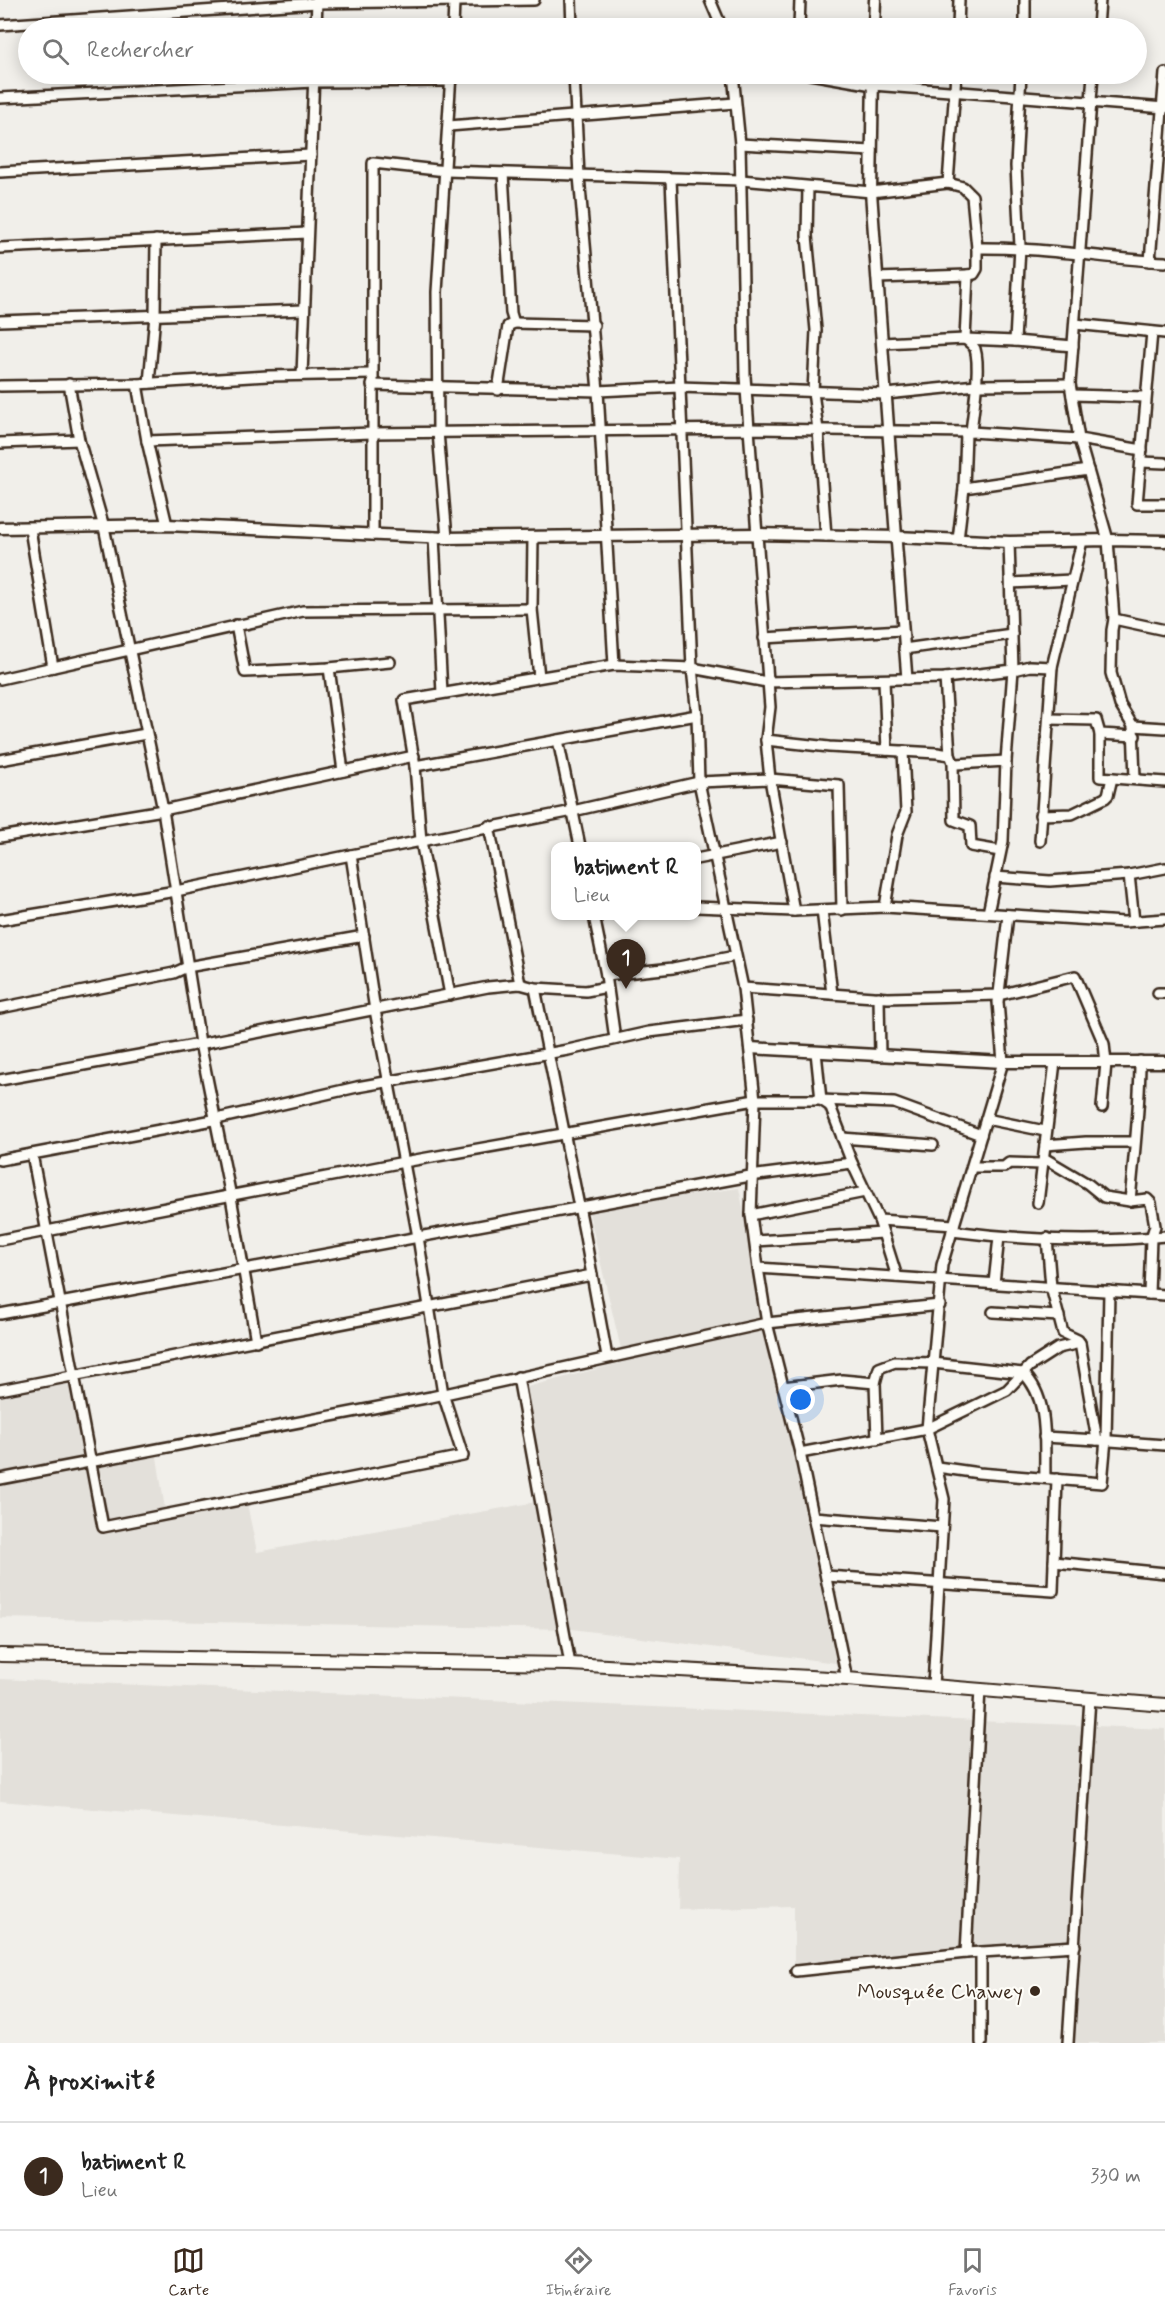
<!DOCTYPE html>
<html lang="fr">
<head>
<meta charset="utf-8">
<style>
	:root { --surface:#fff; --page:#f6f6f6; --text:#222; --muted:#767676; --line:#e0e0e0; --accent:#3b2a1e }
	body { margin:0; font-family:Mynerve,sans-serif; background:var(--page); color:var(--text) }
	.you { position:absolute; left:801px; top:1400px; width:21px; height:21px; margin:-15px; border:4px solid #fff; border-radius:50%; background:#1a73e8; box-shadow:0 0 0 9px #1a73e833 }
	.badge { display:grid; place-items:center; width:39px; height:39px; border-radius:50%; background:var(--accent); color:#fff; font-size:20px; font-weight:700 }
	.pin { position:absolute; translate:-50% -50px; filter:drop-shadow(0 2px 3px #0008) }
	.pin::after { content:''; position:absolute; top:32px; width:21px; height:18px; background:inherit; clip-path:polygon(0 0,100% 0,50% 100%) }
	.popup { position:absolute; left:551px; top:842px; width:150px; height:78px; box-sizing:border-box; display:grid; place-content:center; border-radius:12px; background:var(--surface); filter:drop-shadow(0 2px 4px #0005); font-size:20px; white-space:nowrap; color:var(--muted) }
	.popup b { font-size:22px; color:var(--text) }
	.popup::after { content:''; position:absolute; left:50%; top:100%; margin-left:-12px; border:12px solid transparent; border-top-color:var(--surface) }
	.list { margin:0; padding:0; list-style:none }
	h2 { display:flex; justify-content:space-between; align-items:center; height:78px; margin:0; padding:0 24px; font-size:26px }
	h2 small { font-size:20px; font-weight:400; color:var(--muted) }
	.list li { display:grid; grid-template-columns:39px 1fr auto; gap:18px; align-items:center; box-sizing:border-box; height:108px; padding:0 24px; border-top:2px solid var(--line) }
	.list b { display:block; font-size:22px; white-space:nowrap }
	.list p { margin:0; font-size:20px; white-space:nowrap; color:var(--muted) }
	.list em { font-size:20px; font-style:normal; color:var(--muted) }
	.icon { flex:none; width:33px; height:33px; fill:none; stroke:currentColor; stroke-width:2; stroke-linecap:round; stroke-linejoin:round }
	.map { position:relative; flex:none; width:1165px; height:2043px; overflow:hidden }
	.search { position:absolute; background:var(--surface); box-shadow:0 3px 15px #0003; left:18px; right:18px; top:18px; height:66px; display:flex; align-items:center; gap:15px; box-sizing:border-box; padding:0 21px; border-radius:33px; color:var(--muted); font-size:22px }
	.sheet { height:186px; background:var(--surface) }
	nav { display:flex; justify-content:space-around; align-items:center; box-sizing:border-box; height:84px; border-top:2px solid var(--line); background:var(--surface); font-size:16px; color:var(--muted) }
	nav a { display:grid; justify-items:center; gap:3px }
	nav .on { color:var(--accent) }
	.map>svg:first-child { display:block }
	.built { fill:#e3e0da }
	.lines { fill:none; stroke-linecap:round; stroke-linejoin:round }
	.minor-casing { stroke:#3b2a1e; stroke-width:14 }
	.tertiary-casing { stroke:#3b2a1e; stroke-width:15 }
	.secondary-casing { stroke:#3b2a1e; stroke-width:16 }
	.minor { stroke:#fdfcf7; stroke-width:9 }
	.tertiary { stroke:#fdfcf7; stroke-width:10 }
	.secondary { stroke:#fdfcf7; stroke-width:12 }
	.poi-dot { fill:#3b2a1e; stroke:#fdfcf7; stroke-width:2 }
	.labels { text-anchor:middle; stroke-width:4.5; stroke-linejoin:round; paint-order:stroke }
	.poi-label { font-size:21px; fill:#3b2a1e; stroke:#fdfcf7; text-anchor:end }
</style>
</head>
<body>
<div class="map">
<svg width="1165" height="2043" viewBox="0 0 1165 2043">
	<rect width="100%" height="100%" fill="#f1efea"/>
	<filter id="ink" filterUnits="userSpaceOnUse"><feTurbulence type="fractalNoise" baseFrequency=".0167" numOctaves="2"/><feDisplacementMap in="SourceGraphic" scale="12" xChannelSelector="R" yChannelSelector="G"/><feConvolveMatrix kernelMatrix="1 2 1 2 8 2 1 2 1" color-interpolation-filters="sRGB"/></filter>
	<g filter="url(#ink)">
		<g class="built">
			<path d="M739,1188L836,1663L572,1629L0,1618V1391L73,1381L89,1465L156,1451L165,1509L245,1494L257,1552L536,1502L519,1389L624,1362L588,1209Z"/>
			<path d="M0,1679L1165,1729V2043H1068L1072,1950L794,1967V1906L678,1909L679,1859L0,1801Z"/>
		</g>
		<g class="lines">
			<g class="minor-casing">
				<g id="minor">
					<path d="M571,0L572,28"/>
					<path d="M710,0L722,28"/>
					<path d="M0,25L317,3L534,0"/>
					<path d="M316,28L317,0"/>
					<path d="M453,28L454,2"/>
					<path d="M799,28L800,0"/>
					<path d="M958,28L959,0"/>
					<path d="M1025,28V0"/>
					<path d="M1098,28L1100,0"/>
					<path d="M574,74L579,176L598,391L614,665"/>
					<path d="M733,74L740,144L745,376L770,707L766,740L770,779L794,911"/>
					<path d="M810,74L873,85L1165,108"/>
					<path d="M1093,74L1070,384L1079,439L1108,540L1114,619L1112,630L1111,673L1120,705L1133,726L1135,778"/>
					<path d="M0,98L314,82L451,81"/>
					<path d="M449,126L735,103"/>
					<path d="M740,144L872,151"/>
					<path d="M0,172L311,155"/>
					<path d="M671,179L692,668L697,715L699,782L743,988L755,1100L751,1215L758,1268L767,1323L800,1453L847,1679"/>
					<path d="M948,183L956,74"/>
					<path d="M808,187L807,236L816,330L813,392L818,430L826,536"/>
					<path d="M0,248L307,233"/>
					<path d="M1150,261L1165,73"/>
					<path d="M968,275L974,274L977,269V248"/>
					<path d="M877,278L968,275L965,339C969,342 973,345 975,349C981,368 973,411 971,432"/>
					<path d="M0,321L304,310"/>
					<path d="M514,323L594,325"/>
					<path d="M1075,324L1165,333"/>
					<path d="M1152,332L1137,504H1165"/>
					<path d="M1015,341L1073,346"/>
					<path d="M882,343L965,339L1015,341L1020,247L1016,166L1021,74"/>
					<path d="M302,375L314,74"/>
					<path d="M149,383L155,315L156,240"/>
					<path d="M69,384L79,440L104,527L163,810L200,1043L231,1197L256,1341"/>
					<path d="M137,384L147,441L167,525"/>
					<path d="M372,385L598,391L679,387L886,394L976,385L1070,384"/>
					<path d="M0,386L137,384L268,376L372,374"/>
					<path d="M498,390L508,326L514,323L511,313L503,173"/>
					<path d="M1072,395L1145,397"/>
					<path d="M147,441L372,433L749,429L971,432L1079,439L1142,450"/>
					<path d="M0,443L79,440"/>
					<path d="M1141,462L1165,463"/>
					<path d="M964,488L1088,470"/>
					<path d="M30,529L53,667"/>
					<path d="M373,535V163L446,171L741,180L871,192L948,183L963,187L972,196L977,248C1040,247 1102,258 1165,262"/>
					<path d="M434,537L442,693"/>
					<path d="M896,537L907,679"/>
					<path d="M447,538L438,432L437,292L451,74"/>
					<path d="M533,538L532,609L539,677"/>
					<path d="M958,540L964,488L966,433"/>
					<path d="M1011,583L1072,580"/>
					<path d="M1114,619L1165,630"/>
					<path d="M236,625L245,672L329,668L390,662"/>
					<path d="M764,638L902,630"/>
					<path d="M904,649L1012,634"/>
					<path d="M329,668L343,771"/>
					<path d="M945,678L950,755"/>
					<path d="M0,679L303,611L532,609"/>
					<path d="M884,680L887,750"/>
					<path d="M1049,719L1096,720L1100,734L1135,736"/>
					<path d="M1133,726L1165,728"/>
					<path d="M1100,734V777L1165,782"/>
					<path d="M558,740L580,846"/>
					<path d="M766,740L829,747L937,753L950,755L953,762L956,764L1006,761L1003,841L988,913"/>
					<path d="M0,760L146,734"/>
					<path d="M1006,761L1013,670L1009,542"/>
					<path d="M953,762L954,820L970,826L971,846L1000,851"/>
					<path d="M415,766L697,715"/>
					<path d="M1040,815L1072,814L1105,798L1108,795L1112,778"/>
					<path d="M489,826L520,984"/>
					<path d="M0,837L163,810L414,756"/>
					<path d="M1040,841L1052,667L1082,541"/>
					<path d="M696,859L782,842"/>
					<path d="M1129,875L1134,921"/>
					<path d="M995,877L1050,881L1129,875L1165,868"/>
					<path d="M696,907L794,911L885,907L1124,922L1165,919"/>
					<path d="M885,907L897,835L906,812L903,751"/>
					<path d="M822,910L832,994"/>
					<path d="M842,910L839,785L770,779L699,782L573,811L421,841L415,766L404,700L614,665L692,668L767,682L945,678L1013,670L1030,666L1052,667"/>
					<path d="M594,916L606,975L615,1039"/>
					<path d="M0,920L176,891L351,855"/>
					<path d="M606,975L673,968L735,956"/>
					<path d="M535,988L584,1231L607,1357"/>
					<path d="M743,988L888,998L999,995L1075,976L1104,1044L1106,1063L1102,1107"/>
					<path d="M1158,993H1165"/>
					<path d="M879,997L880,1056"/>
					<path d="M0,1008L174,973L187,967L364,936"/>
					<path d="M816,1052L821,1100L894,1103L981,1135"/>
					<path d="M0,1080L184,1047L488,987L520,984L535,988L586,991L607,987"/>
					<path d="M986,1119L1045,1131"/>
					<path d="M842,1138L933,1145"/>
					<path d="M1045,1145L1086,1142H1134"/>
					<path d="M32,1154L103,1527L463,1456L443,1394L418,1237L375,1010L351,855L421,841L450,995"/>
					<path d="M1044,1158L1088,1184L1104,1197L1130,1201C1134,1154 1140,1108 1140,1061"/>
					<path d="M0,1160L208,1121L357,1087L568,1050L649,1032L747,1020"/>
					<path d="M972,1167H1004L1009,1163L1041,1164"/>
					<path d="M1130,1201L1147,1199L1151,1203L1155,1226L1151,1238L1149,1294"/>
					<path d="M1038,1203L1055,1062"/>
					<path d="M751,1215L865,1192"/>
					<path d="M879,1220L954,1225"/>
					<path d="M952,1231C1022,1240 1095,1243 1165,1236"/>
					<path d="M1047,1238L1051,1287L1063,1333L1078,1340L1080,1343L1097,1440L1165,1445"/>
					<path d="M0,1240L404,1162L755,1100H821L830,1106L852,1163L879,1220L897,1277"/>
					<path d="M755,1241L883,1233"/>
					<path d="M758,1268L1165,1295"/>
					<path d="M994,1283L999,1237"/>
					<path d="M993,1312L1059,1316"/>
					<path d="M0,1314L750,1176L852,1163"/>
					<path d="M518,1377L570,1664"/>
					<path d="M783,1387L842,1380L875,1383"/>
					<path d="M0,1390L592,1275"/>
					<path d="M1044,1437L1097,1440"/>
					<path d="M877,1439L875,1383L879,1368L895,1362L933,1363L1023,1373C1050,1398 1044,1444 1045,1478"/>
					<path d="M800,1453L927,1429L1007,1390L1030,1366L1058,1348L1080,1343"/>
					<path d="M937,1467L979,1473L1102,1483L1106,1439L1109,1291"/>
					<path d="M0,1479L431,1397L767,1323L940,1305"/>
					<path d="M813,1517L942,1527"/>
					<path d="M1054,1562L1165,1573"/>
					<path d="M826,1576L1053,1591L1057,1479"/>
					<path d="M933,1686L944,1499L927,1429L942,1265L1003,1062L998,1002L1008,915"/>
					<path d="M966,1953L980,1689"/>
					<path d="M796,1971L966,1953L1075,1946"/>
					<path d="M981,2043V1952"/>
					<path d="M1068,2043L1090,1698"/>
				</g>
			</g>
			<g class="tertiary-casing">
				<g id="tertiary">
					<path d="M874,28L875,0"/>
					<path d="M873,74L871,192L896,537"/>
					<path d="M0,528L167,525L447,538L756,534L896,537L1009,542L1108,540L1165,541"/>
					<path d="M750,1048L1003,1062H1165"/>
				</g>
			</g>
			<g class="secondary-casing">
				<path id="secondary" d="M0,1655L570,1664L847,1679L1165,1705"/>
			</g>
			<use href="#minor" class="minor"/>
			<use href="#tertiary" class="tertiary"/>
			<use href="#secondary" class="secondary"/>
		</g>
	</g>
	<circle class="poi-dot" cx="1035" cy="1991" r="6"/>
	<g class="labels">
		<g class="poi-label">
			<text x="1023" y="1998">Mousquée Chawey</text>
		</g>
	</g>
</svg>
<div class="you"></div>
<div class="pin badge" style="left:626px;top:989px">1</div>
<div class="popup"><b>batiment R</b>Lieu</div>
<div class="search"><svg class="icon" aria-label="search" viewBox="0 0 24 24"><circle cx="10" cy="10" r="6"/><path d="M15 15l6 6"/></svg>Rechercher</div>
</div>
<section class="sheet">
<h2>À proximité<small></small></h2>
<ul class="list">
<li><span class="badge">1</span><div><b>batiment R</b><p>Lieu</p></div><em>330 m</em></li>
</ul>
</section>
<nav>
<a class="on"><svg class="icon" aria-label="map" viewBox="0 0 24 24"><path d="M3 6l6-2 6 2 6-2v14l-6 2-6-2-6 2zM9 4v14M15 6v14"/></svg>Carte</a>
<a><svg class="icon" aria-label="directions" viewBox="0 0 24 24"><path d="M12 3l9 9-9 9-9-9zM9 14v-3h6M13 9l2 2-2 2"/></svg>Itinéraire</a>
<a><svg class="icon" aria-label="saved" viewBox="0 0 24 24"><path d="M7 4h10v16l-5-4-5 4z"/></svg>Favoris</a>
</nav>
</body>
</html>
